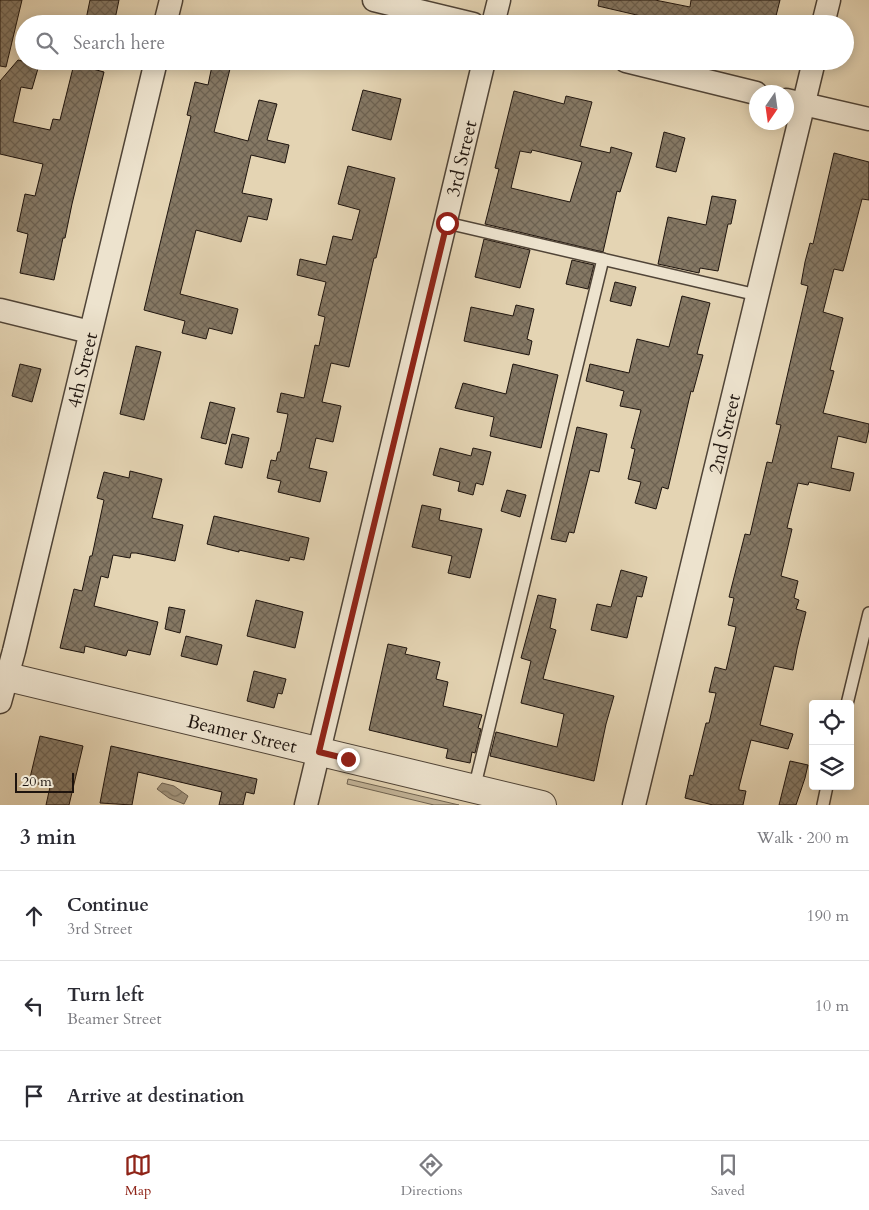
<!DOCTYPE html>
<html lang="en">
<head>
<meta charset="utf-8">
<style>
	:root { --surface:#fff; --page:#f7f7f7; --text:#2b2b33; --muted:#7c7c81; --line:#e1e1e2; --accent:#8f2418 }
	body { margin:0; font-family:Cardo,serif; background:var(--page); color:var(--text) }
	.controls { position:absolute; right:15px; bottom:15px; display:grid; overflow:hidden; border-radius:5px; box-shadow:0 2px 12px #0003 }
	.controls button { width:45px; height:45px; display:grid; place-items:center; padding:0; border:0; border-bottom:1px solid var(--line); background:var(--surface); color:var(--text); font:25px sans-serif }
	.compass { position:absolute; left:749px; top:85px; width:45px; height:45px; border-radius:50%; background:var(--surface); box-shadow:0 2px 12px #0003; rotate:193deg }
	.scale { position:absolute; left:15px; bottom:12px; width:59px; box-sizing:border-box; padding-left:5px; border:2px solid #1e140e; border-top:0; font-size:14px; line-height:18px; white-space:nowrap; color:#1e140e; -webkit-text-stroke:4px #ede3ce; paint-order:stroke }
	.stop { position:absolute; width:15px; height:15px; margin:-11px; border:4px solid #8f2418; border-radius:50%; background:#fff }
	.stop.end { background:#8f2418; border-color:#fff; box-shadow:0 1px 5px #0008 }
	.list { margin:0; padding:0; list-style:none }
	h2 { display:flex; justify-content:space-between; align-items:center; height:65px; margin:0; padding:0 20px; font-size:21px }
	h2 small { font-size:16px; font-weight:400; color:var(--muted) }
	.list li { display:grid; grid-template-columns:32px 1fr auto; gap:15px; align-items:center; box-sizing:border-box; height:90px; padding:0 20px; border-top:1px solid var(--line) }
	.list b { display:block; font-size:19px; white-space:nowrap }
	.list p { margin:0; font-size:16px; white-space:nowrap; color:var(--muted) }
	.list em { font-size:16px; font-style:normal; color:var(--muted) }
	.icon { flex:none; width:28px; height:28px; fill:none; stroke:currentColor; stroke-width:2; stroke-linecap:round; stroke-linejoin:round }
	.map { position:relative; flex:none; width:869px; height:805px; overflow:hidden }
	.search { position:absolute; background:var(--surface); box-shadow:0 2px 12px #0003; left:15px; right:15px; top:15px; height:55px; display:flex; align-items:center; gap:12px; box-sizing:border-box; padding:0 18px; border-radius:28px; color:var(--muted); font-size:19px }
	.sheet { height:335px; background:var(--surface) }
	nav { display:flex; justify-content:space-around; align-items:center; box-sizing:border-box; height:70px; border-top:1px solid var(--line); background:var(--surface); font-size:14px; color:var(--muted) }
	nav a { display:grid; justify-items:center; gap:2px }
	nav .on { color:var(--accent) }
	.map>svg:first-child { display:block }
	.green { fill:#c2b397; stroke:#706452 }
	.water { fill:url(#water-waves); stroke:#6d604f }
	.building { fill:url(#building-cross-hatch); stroke:#1e140e; fill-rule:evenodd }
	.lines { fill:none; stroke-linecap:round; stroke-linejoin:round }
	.service-casing { stroke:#504437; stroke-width:14 }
	.minor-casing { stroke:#504437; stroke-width:25 }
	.tertiary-casing { stroke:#504437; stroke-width:30 }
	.service { stroke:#ede3ce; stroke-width:11 }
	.minor { stroke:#ede3ce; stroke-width:22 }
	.tertiary { stroke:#ede3ce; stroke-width:28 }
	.route { stroke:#8f2418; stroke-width:6 }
	.labels { text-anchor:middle; stroke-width:4; stroke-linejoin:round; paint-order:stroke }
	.street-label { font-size:19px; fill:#1e140e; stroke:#ede3ce }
</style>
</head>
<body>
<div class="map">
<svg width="869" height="805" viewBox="0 0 869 805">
	<defs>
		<pattern id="water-waves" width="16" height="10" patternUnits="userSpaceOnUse" patternTransform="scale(1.25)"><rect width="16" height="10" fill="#a1937b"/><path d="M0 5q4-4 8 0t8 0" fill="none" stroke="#837763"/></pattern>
		<pattern id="building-cross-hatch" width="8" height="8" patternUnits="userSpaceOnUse" patternTransform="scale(1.25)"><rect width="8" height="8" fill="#857864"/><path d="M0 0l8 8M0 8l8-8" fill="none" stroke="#6c6151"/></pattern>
	</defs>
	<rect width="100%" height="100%" fill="#e4d4b3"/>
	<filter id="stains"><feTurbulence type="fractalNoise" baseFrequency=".004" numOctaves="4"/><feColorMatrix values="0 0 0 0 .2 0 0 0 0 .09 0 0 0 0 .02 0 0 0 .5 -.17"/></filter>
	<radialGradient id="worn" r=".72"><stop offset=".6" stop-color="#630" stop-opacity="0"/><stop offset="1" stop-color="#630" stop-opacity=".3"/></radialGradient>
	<path class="green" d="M348,779L459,805H434L347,784Z"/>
	<path class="water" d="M162,783L174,786L188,796L184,804L169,798L157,789Z"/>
	<g class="building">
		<path d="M0,0H22L6,67L0,66Z"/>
		<path d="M90,0H119L114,24H85Z"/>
		<path d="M599,0H655L690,7L691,0H780L774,24H640L641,16L598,6Z"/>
		<path d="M18,60L39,65L32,89L21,87L13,122L50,130L53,119L60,120L74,64L104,72L72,204L65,238H63L54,280L20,273L28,234L17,231L25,194L35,196L43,164L0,154V81Z"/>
		<path d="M213,61H232L214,132L248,141L259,100L277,104L267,140L289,145L285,163L251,155L242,193L272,199L267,220L248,216L241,242L196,230L180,294L238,309L232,334L209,328L206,339L182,333L185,321L144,310L191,116L187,115L195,82L208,85Z"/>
		<path d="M363,90L401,99L391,140L352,130Z"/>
		<path d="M514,91L564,104L566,96L592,102L580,146L610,153L611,147L632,153L620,192L617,191L603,252L485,224L499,169L495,168ZM532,150L582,162L570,202L511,188L520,151L531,153Z"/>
		<path d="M664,132L685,138L676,172L656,167Z"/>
		<path d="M834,153L869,162V200L862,199L845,264L843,271L834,269L823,312L843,318L830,370L834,371L823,413L869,424V429L866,443L838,436L831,468L854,473L850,491L809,482L808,485L798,483L787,528L792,529L781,576L798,581L794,598L799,600L796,609L806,612L797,649L793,670L774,666L760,725L793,734L788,749L751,740L739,787V790L746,791L743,805H713L685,798L690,775L693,776L706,723H709L716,693L709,692L715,667L726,670L736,627L728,625L734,598L729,597L745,534L750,535L767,462L772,463L781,425L776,424L808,286L801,284L805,262L810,243L813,244Z"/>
		<path d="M348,166L395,178L376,258H374L349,367L331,363L322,402L341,406L333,442L316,438L309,468L327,472L320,502L278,492L281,481L267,478L271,460L276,461L278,452H280L288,414L277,412L281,393L304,398L315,345L319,346L325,317L318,315L326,282L297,275L300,259L326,265L333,236L352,240L360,210L338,204Z"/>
		<path d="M712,196L736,200L731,224H728L718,271L700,268L699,273L658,264L668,217L706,225Z"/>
		<path d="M484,239L530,250L520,288L475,277Z"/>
		<path d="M572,260L594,265L588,289L566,284Z"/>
		<path d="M615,282L636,287L631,306L610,301Z"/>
		<path d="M682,296L710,303L697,354L703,355L693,392L691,391L668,489L662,487L656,509L635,503L641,482L628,479L635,449L631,448L641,410L620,406L624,391L586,381L590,364L629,373L637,339L669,347Z"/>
		<path d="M516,305L534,309L527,339L532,341L529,355L464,341L471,307L513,316Z"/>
		<path d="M136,346L161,352L144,420L120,414Z"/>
		<path d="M20,364L41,369L32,402L12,396Z"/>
		<path d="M513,364L558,375L541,448L490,436L494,417L455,408L463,383L506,394Z"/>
		<path d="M210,402L235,408L226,444L201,438Z"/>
		<path d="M577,427L607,434L599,472L590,470L574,533L569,532L566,542L551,539Z"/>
		<path d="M232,434L249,438L242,468L225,464Z"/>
		<path d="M440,448L471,456L473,448L491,452L483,485L476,483L473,495L458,491L460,482L433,475Z"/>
		<path d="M130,471L162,479L152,518L183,525L175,561L136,553H131L130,558L113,555L108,578L101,576L94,606L158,622L150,655L128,650L126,656L85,646L84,653L60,648L74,589L82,591L90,556H92L104,500L97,498L104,472L129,478Z"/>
		<path d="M507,490L526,495L520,517L501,511Z"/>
		<path d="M422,505L441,509L439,520L482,529L470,578L448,573L452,556L412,547Z"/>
		<path d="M214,516L309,538L304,560L290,557L289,561L239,550V552L207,544Z"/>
		<path d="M621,570L647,577L642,597L637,596L627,638L591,630L597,604L611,607Z"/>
		<path d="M538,595L556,599L550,628L556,630L543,679L614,696L606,724L594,781L490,756L496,732L557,747L564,714L521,703L531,661L521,658Z"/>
		<path d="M256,600L303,612L295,648L247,636Z"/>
		<path d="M169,607L185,610L180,633L165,629Z"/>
		<path d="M186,636L222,645L217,665L181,656Z"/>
		<path d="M388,644L407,648L405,654L440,662L436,679L448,682L443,706L482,715L478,728L481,729L475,753L472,752L470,763L446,758L448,749L369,730Z"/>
		<path d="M254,671L286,679L282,694L278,693L274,708L247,701Z"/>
		<path d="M40,736L83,746L69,805H46L50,787L29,782Z"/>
		<path d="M111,746L257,779L254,794L246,792L243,805H219L222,792L138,772L132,805L100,803Z"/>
		<path d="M790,761L808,765L805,778L796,805H779Z"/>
	</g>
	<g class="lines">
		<g class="service-casing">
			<g id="service">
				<path d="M447,223L757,295"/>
				<path d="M847,704L869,613"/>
				<path d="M474,789L603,259"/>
				<path d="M823,805L827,786"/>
			</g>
		</g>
		<g class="minor-casing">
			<g id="minor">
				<path d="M374,0L473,24"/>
				<path d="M165,24L171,0"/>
				<path d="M493,24L499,0"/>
				<path d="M823,24L829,0"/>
				<path d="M626,61L756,93"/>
				<path d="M786,100L869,119"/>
				<path d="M0,310L90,332"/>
				<path id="s1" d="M0,702L14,651L156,61"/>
				<path id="s2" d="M306,805L484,61"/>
				<path id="s3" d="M634,805L814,61"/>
			</g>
		</g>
		<g class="tertiary-casing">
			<g id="tertiary">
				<path id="s4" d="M0,675L542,805"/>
			</g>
		</g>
		<use href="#service" class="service"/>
		<use href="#minor" class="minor"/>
		<use href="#tertiary" class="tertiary"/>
	</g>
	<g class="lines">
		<path class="route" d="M348,759L319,752L447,223"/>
	</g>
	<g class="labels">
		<g class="street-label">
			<text dy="7" stroke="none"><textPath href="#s2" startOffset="665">3rd Street</textPath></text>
			<text dy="7" stroke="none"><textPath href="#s1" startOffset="342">4th Street</textPath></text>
			<text dy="7" stroke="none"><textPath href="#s3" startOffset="382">2nd Street</textPath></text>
			<text dy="7" stroke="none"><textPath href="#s4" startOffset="249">Beamer Street</textPath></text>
		</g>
	</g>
	<rect width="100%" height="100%" filter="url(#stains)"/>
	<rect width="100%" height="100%" fill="url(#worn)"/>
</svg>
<div class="controls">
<button><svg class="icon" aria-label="locate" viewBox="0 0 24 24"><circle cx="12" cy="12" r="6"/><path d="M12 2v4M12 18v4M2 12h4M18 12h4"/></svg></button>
<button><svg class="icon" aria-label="layers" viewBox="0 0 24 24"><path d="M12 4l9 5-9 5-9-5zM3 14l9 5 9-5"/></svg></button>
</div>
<svg class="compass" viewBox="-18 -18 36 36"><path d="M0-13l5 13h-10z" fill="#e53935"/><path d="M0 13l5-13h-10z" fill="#7c7c81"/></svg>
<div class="scale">20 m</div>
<div class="stop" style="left:447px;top:223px"></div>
<div class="stop end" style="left:348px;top:759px"></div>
<div class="search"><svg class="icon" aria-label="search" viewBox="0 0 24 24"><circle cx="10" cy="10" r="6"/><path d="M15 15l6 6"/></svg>Search here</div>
</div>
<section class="sheet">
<h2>3 min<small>Walk · 200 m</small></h2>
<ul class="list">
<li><svg class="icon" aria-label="ahead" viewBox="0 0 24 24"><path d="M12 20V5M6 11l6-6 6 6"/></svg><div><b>Continue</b><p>3rd Street</p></div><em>190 m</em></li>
<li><svg class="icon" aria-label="left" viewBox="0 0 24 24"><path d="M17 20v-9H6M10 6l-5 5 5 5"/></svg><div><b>Turn left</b><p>Beamer Street</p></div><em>10 m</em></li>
<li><svg class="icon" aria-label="arrive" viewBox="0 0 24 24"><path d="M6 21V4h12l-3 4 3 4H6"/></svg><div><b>Arrive at destination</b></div></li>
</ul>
</section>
<nav>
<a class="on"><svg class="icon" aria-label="map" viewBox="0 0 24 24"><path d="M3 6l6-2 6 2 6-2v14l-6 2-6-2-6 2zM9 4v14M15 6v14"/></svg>Map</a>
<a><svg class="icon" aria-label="directions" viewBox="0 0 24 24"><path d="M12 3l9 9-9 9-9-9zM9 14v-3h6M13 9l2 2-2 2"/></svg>Directions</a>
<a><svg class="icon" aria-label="saved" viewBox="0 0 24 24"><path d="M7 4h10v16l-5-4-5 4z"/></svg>Saved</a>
</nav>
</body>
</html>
